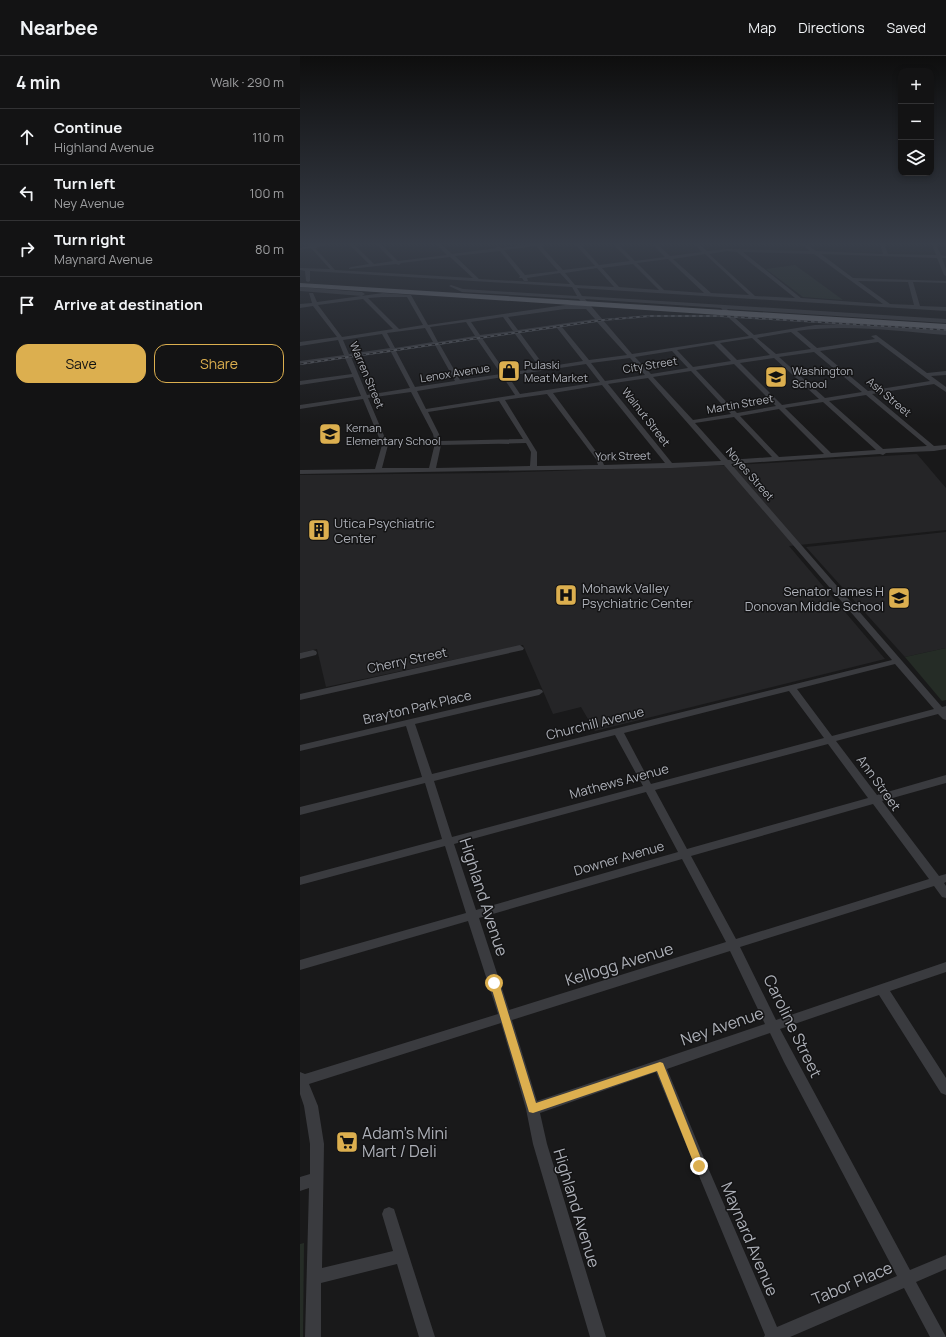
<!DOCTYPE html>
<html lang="en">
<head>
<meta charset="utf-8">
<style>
	:root { --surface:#131314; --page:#202022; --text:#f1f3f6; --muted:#9d9ea0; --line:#323234; --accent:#dcaf4f }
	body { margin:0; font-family:Manrope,sans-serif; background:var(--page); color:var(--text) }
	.controls { position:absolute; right:12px; top:12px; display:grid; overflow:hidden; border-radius:8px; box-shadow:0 2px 6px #0003 }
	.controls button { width:36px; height:36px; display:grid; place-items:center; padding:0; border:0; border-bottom:1px solid var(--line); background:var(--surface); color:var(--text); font:20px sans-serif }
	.stop { position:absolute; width:12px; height:12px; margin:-9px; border:3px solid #dcaf4f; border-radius:50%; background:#fff }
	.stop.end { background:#dcaf4f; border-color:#fff; box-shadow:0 1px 4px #0008 }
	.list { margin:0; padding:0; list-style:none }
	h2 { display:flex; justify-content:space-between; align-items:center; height:52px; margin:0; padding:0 16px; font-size:17px }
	h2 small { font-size:13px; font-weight:400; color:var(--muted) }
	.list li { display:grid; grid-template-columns:26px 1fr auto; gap:12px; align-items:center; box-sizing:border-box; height:56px; padding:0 16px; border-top:1px solid var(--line) }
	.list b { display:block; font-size:15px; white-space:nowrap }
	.list p { margin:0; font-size:13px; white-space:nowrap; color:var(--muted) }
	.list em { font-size:13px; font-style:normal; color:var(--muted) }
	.actions { display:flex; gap:8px; padding:12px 16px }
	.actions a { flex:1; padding:9px 0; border:1px solid var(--accent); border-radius:12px; text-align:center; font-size:14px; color:var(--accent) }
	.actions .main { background:var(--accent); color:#111 }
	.icon { flex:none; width:22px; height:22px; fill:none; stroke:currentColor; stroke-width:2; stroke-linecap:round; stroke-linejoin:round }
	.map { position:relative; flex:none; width:646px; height:1281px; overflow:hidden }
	header { display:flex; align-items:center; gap:24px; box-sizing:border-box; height:56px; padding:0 20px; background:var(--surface); border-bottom:1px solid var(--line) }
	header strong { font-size:19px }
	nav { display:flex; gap:22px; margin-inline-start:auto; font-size:14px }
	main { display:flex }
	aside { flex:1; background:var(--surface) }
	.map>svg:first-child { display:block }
	.built { fill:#252527 }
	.green { fill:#252c26 }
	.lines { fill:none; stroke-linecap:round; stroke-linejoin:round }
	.minor { fill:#3a3b3f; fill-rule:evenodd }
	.highway { fill:#67696f; fill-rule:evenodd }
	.rail-casing { stroke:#53555a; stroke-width:2 }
	.rail { stroke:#141415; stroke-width:1; stroke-dasharray:3.5; stroke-linecap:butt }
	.route { fill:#dcaf4f }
	.labels { text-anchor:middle; stroke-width:3; stroke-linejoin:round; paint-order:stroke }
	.far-poi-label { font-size:11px; fill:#adb0b8; stroke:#141415; text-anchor:start }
	.far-street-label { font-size:11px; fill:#adb0b8; stroke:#141415 }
	.poi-label { font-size:13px; fill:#adb0b8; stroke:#141415; text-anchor:start }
	.street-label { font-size:13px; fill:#adb0b8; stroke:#141415 }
	.near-street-label { font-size:16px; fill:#adb0b8; stroke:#141415 }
	.near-poi-label { font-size:16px; fill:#adb0b8; stroke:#141415; text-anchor:start }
</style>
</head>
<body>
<header>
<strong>Nearbee</strong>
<nav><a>Map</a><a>Directions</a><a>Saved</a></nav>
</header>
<main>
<aside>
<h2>4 min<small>Walk · 290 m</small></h2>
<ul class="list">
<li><svg class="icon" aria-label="ahead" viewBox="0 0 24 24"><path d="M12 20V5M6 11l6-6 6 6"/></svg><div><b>Continue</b><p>Highland Avenue</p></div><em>110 m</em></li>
<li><svg class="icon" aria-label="left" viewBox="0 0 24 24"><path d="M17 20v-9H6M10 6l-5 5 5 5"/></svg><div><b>Turn left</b><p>Ney Avenue</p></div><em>100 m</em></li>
<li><svg class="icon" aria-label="right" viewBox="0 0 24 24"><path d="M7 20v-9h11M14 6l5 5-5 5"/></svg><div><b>Turn right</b><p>Maynard Avenue</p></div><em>80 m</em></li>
<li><svg class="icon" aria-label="arrive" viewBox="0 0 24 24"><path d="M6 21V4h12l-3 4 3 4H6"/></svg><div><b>Arrive at destination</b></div></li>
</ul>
<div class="actions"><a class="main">Save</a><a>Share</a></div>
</aside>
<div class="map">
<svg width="646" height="1281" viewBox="0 0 646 1281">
	<rect width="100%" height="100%" fill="#19191a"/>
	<g class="built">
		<path d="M617,398L646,432V474L489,490L585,603L295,675L281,651L253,658L223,589L26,631L17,593L0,597V419L191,417L436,409Z"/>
		<path d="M646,476V592L605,601L506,491Z"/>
	</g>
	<g class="green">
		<path d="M495,209L543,244L503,241L466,213Z"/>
		<path d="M646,592V644L642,645L605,601Z"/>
		<path d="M4,1187L3,1281H0V1188Z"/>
	</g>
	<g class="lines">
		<g class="minor">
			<path d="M7,188H29L15,192L35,214L173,222L150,201L101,207L99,209L96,208L49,213V212L51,211L69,208L49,188H54L74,208L93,205L76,188H81L98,205L147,199L136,188H141L152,198L197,192L196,191L198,190L202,192L229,188H244L241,190L263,214L295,210L275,188H280L299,209L330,205L313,188H318L335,205L365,201L352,188H357L370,200L402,196L394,188H399L407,195L427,193L510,195L501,188H506L516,195L583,198L580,188H584L588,198L636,199L632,188H636L641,199L646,200V202H642L646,213V220L644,219L637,202L521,198L553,222L646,225V227L613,226L620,250L646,251V255L277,232L282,240L646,263V267L427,253L434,261L454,279L515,269L542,268L646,275V279C597,275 546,268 497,275L517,292L575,283L571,280L576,279L627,317L646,315V319L631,320L646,331V336L634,328L572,338L634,390L646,389V393L634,395L586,397L583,399L580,398L431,408L642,651L646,650V664L643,663L638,658L536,685L577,739L646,719V727L582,745L639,820L646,818V826L644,827L646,830V842L642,841L634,830L440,891L476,964L646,906V916L590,935L646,1022V1039L641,1037L579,939L480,973L610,1214L646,1199V1213L616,1226L646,1281H630L604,1232L490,1281H464L465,1279L356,1016L240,1057L247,1088L306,1281H290L233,1088L226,1053L201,967L9,1028L18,1050L24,1088L22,1212L93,1195L82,1158L84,1153L89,1151L94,1153L135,1281H119L97,1208L21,1227V1281H5L9,1132L0,1135V1121L10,1118V1088L4,1050L0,1038V1016L5,1018L198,958L168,865L0,914V904L166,857L145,790L0,829V821L142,783L125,727L0,759V751L122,721L106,670L0,695V689L239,633L242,634L243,636L239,639L115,668L132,718L592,604L424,409L371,412L0,418V414L75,413L82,389L63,343L0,353V349L61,340L53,321L0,329V325L52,318L45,302L0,309V305L44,299L38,284L0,290V286L37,281L13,250L0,252V248L12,247L9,237H13L17,246L83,237L111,239L128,269L265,249H283L279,243L162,236L149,230L151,229L163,233L277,240L272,231L10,215V225L8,226L6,225L5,215L0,214V212L30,213L11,192L0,194V192L8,190ZM236,190L258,215L225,219L204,194ZM200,195L220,220L219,222H222L224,225H228L227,222L260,217L270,228L179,223L155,200ZM427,195L437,196L495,242L455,240L409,198ZM443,196L514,198L583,248L501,242ZM405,198L449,239L411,237L373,203ZM368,203L404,237L364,234L337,207ZM333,208L359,234L319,231L302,212ZM297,212L314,231L275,229L265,217ZM558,225L608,226L614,249L590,248ZM83,241H107L123,269L99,273L68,242ZM63,243L93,273L42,281L18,249ZM285,243L421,252L430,263L449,280L332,298ZM265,253H286L295,263L218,274L208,261ZM203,261L213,275L180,279L171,266ZM166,266L175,280L138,286L130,271ZM297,266L327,299L289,304L262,271ZM125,272L133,286L95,292L87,277ZM257,272L283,305L245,311L220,277ZM491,276L511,293L476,298L457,282ZM82,278L90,292L49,298L43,284ZM215,278L240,312L206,317L182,282ZM452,282L470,299L437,304L420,287ZM177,283L201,318L160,324L140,289ZM578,286L630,325L568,335L520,295ZM414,288L431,305L393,311L377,294ZM135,289L155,325L115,331L96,295ZM372,295L388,312L351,318L335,301ZM91,296L110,332L67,339L51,301ZM514,296L562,336L525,342L479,301ZM330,302L345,319L305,325L291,307ZM474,302L519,343L482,349L440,307ZM286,308L300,326L220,338L208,320ZM434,308L476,350L437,357L396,314ZM391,315L431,358L393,364L353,321ZM203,321L215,339L126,353L117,335ZM348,322L421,405L372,407L308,328ZM302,329L365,407L304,409L301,402L253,337ZM111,336L133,378L135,387L129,412H82L88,389L68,342ZM247,338L296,403L298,409L237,410V396L205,344ZM566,339L627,390L583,393L529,345ZM199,345L223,383L141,385L139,378L128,356ZM523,346L576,394L531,397L485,352ZM479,353L524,398L479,401L440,360ZM434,361L472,401L428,404L395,367ZM226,387L231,396L230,410L136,412L141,389ZM595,608L634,653L532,680L497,633ZM489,635L524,682L351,728L324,677ZM315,679L343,730L152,781L134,725ZM528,688L568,742L387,793L355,734ZM346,736L378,796L176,854L154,788ZM573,748L629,823L436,883L391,800ZM382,803L426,886L209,954L179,862ZM430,895L465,968L237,1045L212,964ZM470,977L484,1006L597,1220L477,1271L406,1107L367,1013Z"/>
			<path d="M0,231L62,236L65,238L62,240L0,235Z"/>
			<path d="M220,589L224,592L223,594L0,644V638Z"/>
			<path d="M13,594L16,595L17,597L16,599L0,603V597Z"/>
		</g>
		<path class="highway" d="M0,227L646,268V274L0,231Z"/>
		<g class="rail-casing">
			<path id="rail" d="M0,308L303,264L350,260H420L646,274"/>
		</g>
		<use href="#rail" class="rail"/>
	</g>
	<linearGradient id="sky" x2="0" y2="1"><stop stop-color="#0e0e0e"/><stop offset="0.51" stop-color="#383e49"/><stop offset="1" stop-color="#383e49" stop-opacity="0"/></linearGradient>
	<rect width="646" height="368" fill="url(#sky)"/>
	<path class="route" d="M194,924L199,927L236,1047L360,1006L363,1007L404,1110L403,1113L399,1114L396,1113L357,1015L233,1057L229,1056L190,927Z"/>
	<defs>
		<g id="shop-square" transform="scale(1.15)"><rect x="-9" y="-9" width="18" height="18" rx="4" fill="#dcaf4f" stroke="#141415"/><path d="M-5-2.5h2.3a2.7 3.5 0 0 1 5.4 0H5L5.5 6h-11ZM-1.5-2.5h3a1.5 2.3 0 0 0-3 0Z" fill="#111"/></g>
		<g id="school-square" transform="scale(1.15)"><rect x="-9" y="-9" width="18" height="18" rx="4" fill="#dcaf4f" stroke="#141415"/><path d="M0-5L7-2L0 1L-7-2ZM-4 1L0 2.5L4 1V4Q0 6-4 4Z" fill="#111"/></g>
		<g id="building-square" transform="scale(1.15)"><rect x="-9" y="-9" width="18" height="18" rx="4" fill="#dcaf4f" stroke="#141415"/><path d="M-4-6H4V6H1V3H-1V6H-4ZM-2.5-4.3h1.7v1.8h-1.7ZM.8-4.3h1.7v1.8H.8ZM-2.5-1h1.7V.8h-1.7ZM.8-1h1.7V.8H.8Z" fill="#111"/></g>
		<g id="hospital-square" transform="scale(1.15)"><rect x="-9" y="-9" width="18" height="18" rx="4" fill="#dcaf4f" stroke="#141415"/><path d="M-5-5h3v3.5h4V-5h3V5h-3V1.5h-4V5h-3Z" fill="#111"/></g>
		<g id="supermarket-square" transform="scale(1.15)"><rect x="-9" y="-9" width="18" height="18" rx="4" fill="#dcaf4f" stroke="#141415"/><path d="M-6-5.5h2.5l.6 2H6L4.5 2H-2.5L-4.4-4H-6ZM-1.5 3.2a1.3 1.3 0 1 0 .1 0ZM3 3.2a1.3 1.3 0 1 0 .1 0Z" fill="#111"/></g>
	</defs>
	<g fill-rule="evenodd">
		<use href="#shop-square" x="209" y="315"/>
		<use href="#school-square" x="476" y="321"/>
		<use href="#school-square" x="30" y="378"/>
		<use href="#building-square" x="19" y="474"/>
		<use href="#hospital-square" x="266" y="539"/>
		<use href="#school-square" x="599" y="542"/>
		<use href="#supermarket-square" x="47" y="1086"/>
	</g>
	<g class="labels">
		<g class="far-poi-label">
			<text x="224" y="313">Pulaski<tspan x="224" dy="13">Meat Market</tspan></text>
			<text x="492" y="319">Washington<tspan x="492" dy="13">School</tspan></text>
			<text x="46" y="376">Kernan<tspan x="46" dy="13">Elementary School</tspan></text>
		</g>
		<g class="far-street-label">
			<text transform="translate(350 309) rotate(-9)" y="4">City Street</text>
			<text transform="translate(155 317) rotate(-9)" y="4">Lenox Avenue</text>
			<text transform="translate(67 319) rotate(67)" y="4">Warren Street</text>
			<text transform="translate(589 341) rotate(40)" y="4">Ash Street</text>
			<text transform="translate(440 348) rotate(-10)" y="4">Martin Street</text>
			<text transform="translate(346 361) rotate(52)" y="4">Walnut Street</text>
			<text transform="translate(323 400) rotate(-1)" y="4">York Street</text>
			<text transform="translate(450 418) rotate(49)" y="4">Noyes Street</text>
		</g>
		<g class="poi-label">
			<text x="34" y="472">Utica Psychiatric<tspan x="34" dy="15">Center</tspan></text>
			<text x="282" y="537">Mohawk Valley<tspan x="282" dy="15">Psychiatric Center</tspan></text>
			<text x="584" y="540" text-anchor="end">Senator James H<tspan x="584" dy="15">Donovan Middle School</tspan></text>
		</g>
		<g class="street-label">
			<text transform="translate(107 604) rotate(-12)" y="5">Cherry Street</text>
			<text transform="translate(117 651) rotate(-13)" y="5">Brayton Park Place</text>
			<text transform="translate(295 667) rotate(-14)" y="5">Churchill Avenue</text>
			<text transform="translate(319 725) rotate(-15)" y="5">Mathews Avenue</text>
			<text transform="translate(579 727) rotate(54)" y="5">Ann Street</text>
			<text transform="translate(319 802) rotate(-16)" y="5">Downer Avenue</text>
		</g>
		<g class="near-street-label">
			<text transform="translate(184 841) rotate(72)" y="6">Highland Avenue</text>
			<text transform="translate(319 908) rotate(-17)" y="6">Kellogg Avenue</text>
			<text transform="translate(422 970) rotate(-19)" y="6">Ney Avenue</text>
			<text transform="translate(493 970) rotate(64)" y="6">Caroline Street</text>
			<text transform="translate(277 1152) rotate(73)" y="6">Highland Avenue</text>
			<text transform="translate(450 1183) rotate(67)" y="6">Maynard Avenue</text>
			<text transform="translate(552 1227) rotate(-23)" y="6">Tabor Place</text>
		</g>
		<g class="near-poi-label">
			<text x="62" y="1083">Adam's Mini<tspan x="62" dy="18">Mart / Deli</tspan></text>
		</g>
	</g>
</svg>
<div class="controls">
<button>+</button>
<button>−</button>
<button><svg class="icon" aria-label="layers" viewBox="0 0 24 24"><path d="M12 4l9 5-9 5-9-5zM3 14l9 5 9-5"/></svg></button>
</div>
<div class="stop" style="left:194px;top:927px"></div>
<div class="stop end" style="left:399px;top:1110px"></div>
</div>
</main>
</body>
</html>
